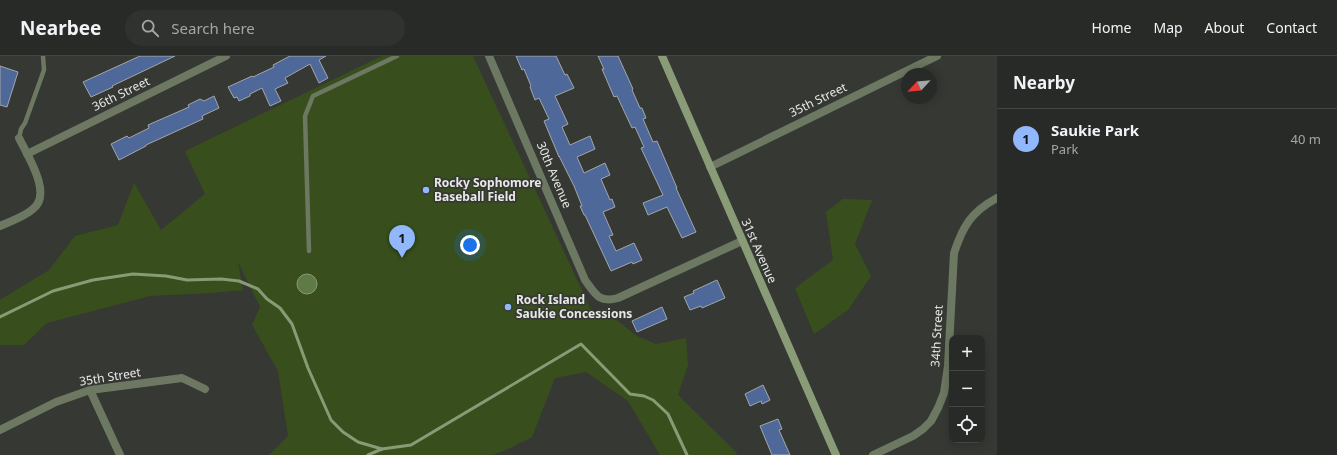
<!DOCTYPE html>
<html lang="en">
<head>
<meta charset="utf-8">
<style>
	:root { --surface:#282a27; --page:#30322f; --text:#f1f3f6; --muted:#a5a7a7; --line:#444644; --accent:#91b8fd }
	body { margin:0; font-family:"Noto Sans",sans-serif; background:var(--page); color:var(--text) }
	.controls { position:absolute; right:12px; bottom:12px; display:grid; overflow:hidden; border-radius:8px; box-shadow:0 2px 10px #0003 }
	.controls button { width:36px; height:36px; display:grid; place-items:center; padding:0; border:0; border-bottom:1px solid var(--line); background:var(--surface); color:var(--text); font:20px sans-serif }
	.compass { position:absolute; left:901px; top:12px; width:36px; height:36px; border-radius:50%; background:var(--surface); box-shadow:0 2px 10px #0003; rotate:244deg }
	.you { position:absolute; left:470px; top:189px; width:14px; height:14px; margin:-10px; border:3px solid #fff; border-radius:50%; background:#1a73e8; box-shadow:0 0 0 6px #1a73e833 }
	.badge { display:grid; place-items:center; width:26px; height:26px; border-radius:50%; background:var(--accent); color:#111; font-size:13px; font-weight:700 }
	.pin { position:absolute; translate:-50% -33px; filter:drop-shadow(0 1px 2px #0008) }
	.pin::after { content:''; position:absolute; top:21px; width:14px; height:12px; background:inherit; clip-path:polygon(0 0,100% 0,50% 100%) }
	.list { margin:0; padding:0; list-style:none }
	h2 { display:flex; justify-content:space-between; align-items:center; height:52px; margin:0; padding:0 16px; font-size:17px }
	h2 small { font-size:13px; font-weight:400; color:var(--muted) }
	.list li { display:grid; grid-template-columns:26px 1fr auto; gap:12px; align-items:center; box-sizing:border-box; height:60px; padding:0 16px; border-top:1px solid var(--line) }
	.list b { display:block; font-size:15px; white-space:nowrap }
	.list p { margin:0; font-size:13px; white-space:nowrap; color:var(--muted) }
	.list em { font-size:13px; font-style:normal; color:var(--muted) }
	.icon { flex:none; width:22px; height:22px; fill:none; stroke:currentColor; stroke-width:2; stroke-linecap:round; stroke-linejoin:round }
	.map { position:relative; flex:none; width:997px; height:399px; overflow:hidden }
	header { display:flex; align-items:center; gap:24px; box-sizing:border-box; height:56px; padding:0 20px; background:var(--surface); border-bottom:1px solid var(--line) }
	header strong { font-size:19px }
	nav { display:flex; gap:22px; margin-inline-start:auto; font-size:14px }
	.search { width:280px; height:36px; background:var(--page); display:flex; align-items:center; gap:10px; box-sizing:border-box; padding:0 14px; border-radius:22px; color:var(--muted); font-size:15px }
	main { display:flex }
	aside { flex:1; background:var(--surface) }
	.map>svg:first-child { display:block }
	.green { fill:#384f1d }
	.water { fill:#607a45; stroke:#899b76 }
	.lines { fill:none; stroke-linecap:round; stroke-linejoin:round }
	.stream { stroke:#899b76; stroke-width:3 }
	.building { fill:#4e6999; stroke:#a4a6a9 }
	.lane { stroke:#6c7861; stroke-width:4.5 }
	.street { stroke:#6c7861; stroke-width:8 }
	.secondary { stroke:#899c77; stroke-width:8 }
	.poi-dot { fill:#91b8fd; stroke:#363834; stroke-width:1.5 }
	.labels { text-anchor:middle; stroke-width:3.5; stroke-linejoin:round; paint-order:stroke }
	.street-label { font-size:12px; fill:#e8e9e7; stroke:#363834 }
	.poi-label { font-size:12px; font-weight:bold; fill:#e8e9e7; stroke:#363834; text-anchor:start }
</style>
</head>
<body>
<header>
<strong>Nearbee</strong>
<div class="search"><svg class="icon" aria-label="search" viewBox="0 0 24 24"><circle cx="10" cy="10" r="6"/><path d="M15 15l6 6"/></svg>Search here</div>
<nav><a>Home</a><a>Map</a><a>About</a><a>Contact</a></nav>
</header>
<main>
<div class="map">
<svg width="997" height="399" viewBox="0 0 997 399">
	<rect width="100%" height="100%" fill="#363834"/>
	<g class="green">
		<path d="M382,0H473L592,256L605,255L637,280L656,288L686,282L688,309L678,339L736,396L737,399H660L628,345L586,316L555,322L532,381L506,394L492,399H269L288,380L278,315L252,269L260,251L238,206L243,234L212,237L150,240L47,267L24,289H0V244L49,214L75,180L118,169L134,127L161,174L205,138L185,95Z"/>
		<path d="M843,143L872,144L855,188L871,220L848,254L814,278L795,232L833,204L826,156Z"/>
	</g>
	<circle class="water" cx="307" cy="228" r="10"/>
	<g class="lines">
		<g class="stream">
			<path d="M0,261L53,235L93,224L133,218L166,220L187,224L221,223L239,225L258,233L267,243L280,252L292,268L308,312L331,364L343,376L358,386L382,393L411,389L581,288L630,338L644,340L653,344L668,358L687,399"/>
			<path d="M368,399L382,393"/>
		</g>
	</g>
	<g class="building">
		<path d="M140,0H175L112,30L113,31L91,41L83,26Z"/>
		<path d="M290,0H326L319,4L328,22L319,27L310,8L285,22L288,27L275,33L281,45L270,50L262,32L250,38V40L239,45L237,41L234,42L228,31L252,20L253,21L274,11L273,9Z"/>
		<path d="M516,0H556L565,19L567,18L574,32L555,40L568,68L562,71L570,89L590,80L595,93L577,101L584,117L605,107L610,119L601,123L610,144L612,143L615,151L603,156L613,179L609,180L616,195L634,187L642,204L633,208L632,206L611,215L585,159H584L580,150H582L574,130L559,100V101L544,65L549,63L539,42L535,44L530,31L531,30L524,13L522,14Z"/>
		<path d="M598,0H618L633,33L632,34L640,52H642L646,62L643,63L653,86L657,85L677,132H676L696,176L682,182L667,151L648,159L643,147L663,139L641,92L644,91L635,71L632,72L617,40L614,41L602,13H604Z"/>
		<path d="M0,10L18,16L7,51L0,49Z"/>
		<path d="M214,40L219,52L202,60L203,63L146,89V90L119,104L111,88L127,80L129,82L149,72L148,69L189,51L188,49L200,43L204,45Z"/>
		<path d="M717,224L725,242L702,252L701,250L690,254L684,241L694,237L693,235Z"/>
		<path d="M662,251L667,263L637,276L632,265Z"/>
		<path d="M763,329L770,344L762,348L761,345L750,350L745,338Z"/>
		<path d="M778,363L782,373L779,374L790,399H772L760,370Z"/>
	</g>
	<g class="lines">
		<g class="lane">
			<path d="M19,82L21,73L25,67L44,14L43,0"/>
			<path d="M309,195L305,60L313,40L397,0"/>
		</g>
		<g class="street">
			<path d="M489,0L585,224C596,239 599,247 618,242L742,185"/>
			<path d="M27,98L226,0"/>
			<path d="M710,111L937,0"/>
			<path d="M0,170C11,165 24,161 33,153C53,138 27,99 19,82"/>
			<path d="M90,334L120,399"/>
			<path d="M0,374L56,346L90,334L182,322L205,333"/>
			<path d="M873,399L913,380L923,373L931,365L938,352L944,337L948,310L954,197C963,170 971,156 997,142"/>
		</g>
		<path class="secondary" d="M662,0L836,399"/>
	</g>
	<g class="poi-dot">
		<circle cx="426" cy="134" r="4"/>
		<circle cx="508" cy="251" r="4"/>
	</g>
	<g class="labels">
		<g class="street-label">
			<text transform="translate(121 38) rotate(-26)" y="4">36th Street</text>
			<text transform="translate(818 44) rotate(-26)" y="4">35th Street</text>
			<text transform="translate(554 119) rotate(67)" y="4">30th Avenue</text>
			<text transform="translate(759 195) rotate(66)" y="4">31st Avenue</text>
			<text transform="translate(937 280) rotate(-87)" y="4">34th Street</text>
			<text transform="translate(110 321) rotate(-9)" y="4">35th Street</text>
		</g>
		<g class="poi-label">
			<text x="434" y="131">Rocky Sophomore<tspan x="434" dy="14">Baseball Field</tspan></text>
			<text x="516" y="248">Rock Island<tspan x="516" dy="14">Saukie Concessions</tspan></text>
		</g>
	</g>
</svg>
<div class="controls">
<button>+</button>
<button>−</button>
<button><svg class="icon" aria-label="locate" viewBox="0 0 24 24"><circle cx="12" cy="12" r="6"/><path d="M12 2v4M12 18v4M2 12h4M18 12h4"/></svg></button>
</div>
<svg class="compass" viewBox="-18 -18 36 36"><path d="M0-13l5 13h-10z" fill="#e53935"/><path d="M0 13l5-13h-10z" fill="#a5a7a7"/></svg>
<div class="you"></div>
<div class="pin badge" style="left:402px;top:202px">1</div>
</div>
<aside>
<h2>Nearby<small></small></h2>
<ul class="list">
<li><span class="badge">1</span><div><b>Saukie Park</b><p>Park</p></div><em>40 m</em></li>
</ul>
</aside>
</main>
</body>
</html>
